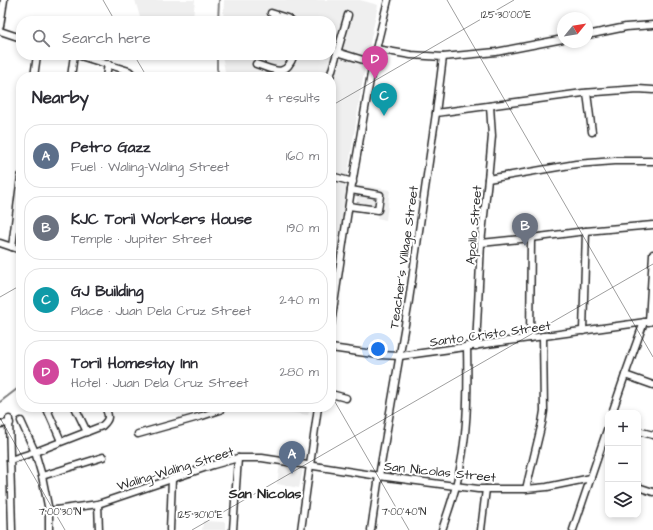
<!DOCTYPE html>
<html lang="en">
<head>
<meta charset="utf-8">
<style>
	:root { --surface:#fff; --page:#f7f7f7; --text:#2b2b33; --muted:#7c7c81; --line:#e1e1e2; --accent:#ea580c }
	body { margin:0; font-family:"Architects Daughter",sans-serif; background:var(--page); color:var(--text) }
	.controls { position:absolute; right:12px; bottom:12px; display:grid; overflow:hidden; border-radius:8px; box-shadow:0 2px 6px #0003 }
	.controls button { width:36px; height:36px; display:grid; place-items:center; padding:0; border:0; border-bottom:1px solid var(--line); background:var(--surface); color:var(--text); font:20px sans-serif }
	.compass { position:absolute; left:557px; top:12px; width:36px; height:36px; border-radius:50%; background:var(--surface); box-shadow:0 2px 6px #0003; rotate:60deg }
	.you { position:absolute; left:378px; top:349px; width:14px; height:14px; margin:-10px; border:3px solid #fff; border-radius:50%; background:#1a73e8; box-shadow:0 0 0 6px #1a73e833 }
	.badge { display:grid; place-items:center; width:26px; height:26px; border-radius:50%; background:var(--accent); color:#fff; font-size:13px; font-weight:700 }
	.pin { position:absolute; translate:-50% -33px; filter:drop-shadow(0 1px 2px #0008) }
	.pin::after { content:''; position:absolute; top:21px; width:14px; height:12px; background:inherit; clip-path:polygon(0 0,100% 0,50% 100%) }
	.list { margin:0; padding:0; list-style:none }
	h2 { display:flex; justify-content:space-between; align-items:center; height:52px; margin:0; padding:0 16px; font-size:17px }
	h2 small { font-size:13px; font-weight:400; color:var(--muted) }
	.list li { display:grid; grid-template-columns:26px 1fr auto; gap:12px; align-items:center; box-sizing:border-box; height:64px; margin:0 8px 8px; padding:0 8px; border:1px solid var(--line); border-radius:16px }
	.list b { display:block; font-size:15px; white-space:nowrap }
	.list p { margin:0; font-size:13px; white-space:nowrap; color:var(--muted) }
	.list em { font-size:13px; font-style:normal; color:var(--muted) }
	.icon { flex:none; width:22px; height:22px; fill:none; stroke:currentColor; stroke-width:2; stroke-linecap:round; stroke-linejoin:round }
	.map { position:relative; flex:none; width:653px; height:530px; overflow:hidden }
	.search { position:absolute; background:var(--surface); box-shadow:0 2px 6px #0003; left:16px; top:16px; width:320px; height:44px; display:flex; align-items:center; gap:10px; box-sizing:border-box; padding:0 14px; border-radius:16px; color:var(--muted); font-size:15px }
	.panel { position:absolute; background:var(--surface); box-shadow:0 2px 6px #0003; left:16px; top:72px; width:320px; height:340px; border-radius:16px }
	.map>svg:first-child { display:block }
	.built { fill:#efefef }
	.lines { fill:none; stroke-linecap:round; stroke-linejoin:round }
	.stream { stroke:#7e7e7e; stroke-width:2 }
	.minor-casing { stroke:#2b2b2b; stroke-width:9 }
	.minor { stroke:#fff; stroke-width:6 }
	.ticks { fill:none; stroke:#2b2b2b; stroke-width:1; stroke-opacity:0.45 }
	.labels { text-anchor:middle; stroke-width:4; stroke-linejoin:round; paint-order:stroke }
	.street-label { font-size:13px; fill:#2b2b2b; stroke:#fff }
	.neighbourhood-label { font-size:14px; font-weight:bold; fill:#2b2b2b; stroke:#fff }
	.ticks-label { font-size:10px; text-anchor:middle; fill:#2b2b2b; stroke:#fff; stroke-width:4; stroke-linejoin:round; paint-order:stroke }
</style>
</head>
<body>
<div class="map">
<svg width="653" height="530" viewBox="0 0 653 530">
	<rect width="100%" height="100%" fill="#fff"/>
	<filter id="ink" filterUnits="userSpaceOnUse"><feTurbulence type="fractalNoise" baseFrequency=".025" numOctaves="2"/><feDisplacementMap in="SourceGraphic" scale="8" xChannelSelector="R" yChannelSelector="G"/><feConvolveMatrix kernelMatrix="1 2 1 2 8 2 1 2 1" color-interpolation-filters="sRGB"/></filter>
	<g filter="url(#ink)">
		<g class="built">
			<path d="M135,0H195L193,18L177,21H141Z"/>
			<path d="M224,0H360L378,5L365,66L347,178L331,175V77H226L222,55H331V21H223Z"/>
			<path d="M331,180L348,185L331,279Z"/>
			<path d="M359,185L390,190L386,220L377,218L378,214L355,210Z"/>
			<path d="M253,407H310L308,415Z"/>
			<path d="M280,464L303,468L299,488L277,484Z"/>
			<path d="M203,521L225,522V530H202Z"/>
		</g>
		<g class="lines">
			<g class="stream">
				<path d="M218,21L219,0"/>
				<path d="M217,55V69L220,77"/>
				<path d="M0,402L21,386"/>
			</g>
			<g class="minor-casing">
				<g id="minor">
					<path d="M271,13L287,18L291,21"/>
					<path d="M0,26L4,0"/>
					<path d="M0,31L21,38"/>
					<path d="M587,35L626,27L653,25"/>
					<path d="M376,49L411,55L443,57L496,52L563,39"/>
					<path d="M337,52L373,63"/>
					<path d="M77,55L129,71L131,73L133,77"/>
					<path d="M256,64C275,70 285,79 294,55"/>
					<path d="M34,77L37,55"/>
					<path d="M71,77L74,55"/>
					<path d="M106,77L108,64"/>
					<path d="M330,77L348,15"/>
					<path d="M587,93L592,132"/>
					<path d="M436,113L583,93L638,89L653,90"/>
					<path d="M331,176L353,182"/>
					<path d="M488,179L576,164L615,161H653"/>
					<path d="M349,206L378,210L380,195L351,190"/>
					<path d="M0,243L21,250"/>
					<path d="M481,243L531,238L586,231L653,225"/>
					<path d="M12,247L21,176"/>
					<path d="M649,322L653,254"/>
					<path d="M331,324L351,190L372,68L376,49L388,0"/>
					<path d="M583,331L586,231"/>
					<path d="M530,338L531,238"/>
					<path d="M476,346L481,243L488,179L492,136L490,106"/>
					<path d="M331,348L380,355L400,356L653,321"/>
					<path d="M625,375L653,385"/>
					<path d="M331,394L346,398"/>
					<path d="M46,407L61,441"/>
					<path d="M75,407L87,432"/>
					<path d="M612,413L625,375L644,322"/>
					<path d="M9,419L12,530"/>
					<path d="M21,421L35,452L42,476L49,511V530"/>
					<path d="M0,424L10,423"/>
					<path d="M638,431L653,435"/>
					<path d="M138,434L202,416L220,410L223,407"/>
					<path d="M10,460L35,452L102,426C110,419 109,416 105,407"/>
					<path d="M42,476L103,457"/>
					<path d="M638,487L653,492"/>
					<path d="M526,489L542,423L544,411L543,336"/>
					<path d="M98,504L99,530"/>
					<path d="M49,511L98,504L213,465L238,458H262L379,476L478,489H526L547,487L591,478"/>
					<path d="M170,530L172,479"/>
					<path d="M233,530L238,458"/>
					<path d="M301,530L318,407"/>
					<path d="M371,530L379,476L408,307L436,113L443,57"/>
					<path d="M442,530C447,515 452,501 456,486C468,441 468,393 467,346"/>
					<path d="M481,530L486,489"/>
					<path d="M573,530L608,427"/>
				</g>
			</g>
			<use href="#minor" class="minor"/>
		</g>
	</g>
	<path class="ticks" d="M103,0L115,21M447,0L653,357M134,55L147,77M331,106L514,0M0,297L21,285M331,395L409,530M0,418L65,530M192,530L653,264"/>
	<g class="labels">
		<g class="street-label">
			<text transform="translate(473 225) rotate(-85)" y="5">Apollo Street</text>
			<text transform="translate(403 257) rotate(-82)" y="5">Teacher's Village Street</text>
			<text transform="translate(490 333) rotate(-8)" y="5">Santo Cristo Street</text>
			<text transform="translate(175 468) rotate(-17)" y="5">Waling-Waling Street</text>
			<text transform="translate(440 471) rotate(6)" y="5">San Nicolas Street</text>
		</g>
		<g class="neighbourhood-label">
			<text x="265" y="498">San Nicolas</text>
		</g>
	</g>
	<g class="ticks-label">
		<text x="506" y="18">125°30'00"E</text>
		<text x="60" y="515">7°00'30"N</text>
		<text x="404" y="515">7°00'40"N</text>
		<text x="200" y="518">125°30'10"E</text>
	</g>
</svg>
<div class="controls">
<button>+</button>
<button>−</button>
<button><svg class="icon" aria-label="layers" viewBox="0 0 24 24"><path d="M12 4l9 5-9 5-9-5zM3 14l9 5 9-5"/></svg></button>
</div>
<svg class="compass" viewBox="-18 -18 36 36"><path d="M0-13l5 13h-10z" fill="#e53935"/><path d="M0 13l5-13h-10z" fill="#7c7c81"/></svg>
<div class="you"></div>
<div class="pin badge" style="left:292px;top:474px;background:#5c6f8a">A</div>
<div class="pin badge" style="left:525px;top:246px;background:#6b7280">B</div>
<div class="pin badge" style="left:384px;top:116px;background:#0f9aa8">C</div>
<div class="pin badge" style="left:375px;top:79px;background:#d1479c">D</div>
<div class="search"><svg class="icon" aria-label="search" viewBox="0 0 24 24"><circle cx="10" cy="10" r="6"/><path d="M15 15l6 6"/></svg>Search here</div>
<section class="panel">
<h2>Nearby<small>4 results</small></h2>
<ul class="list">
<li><span class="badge" style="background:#5c6f8a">A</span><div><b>Petro Gazz</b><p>Fuel · Waling-Waling Street</p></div><em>160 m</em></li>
<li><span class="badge" style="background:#6b7280">B</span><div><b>KJC Toril Workers House</b><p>Temple · Jupiter Street</p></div><em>190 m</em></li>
<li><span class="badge" style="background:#0f9aa8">C</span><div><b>GJ Building</b><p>Place · Juan Dela Cruz Street</p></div><em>240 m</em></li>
<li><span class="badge" style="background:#d1479c">D</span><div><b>Toril Homestay Inn</b><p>Hotel · Juan Dela Cruz Street</p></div><em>280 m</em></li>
</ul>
</section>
</div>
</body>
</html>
